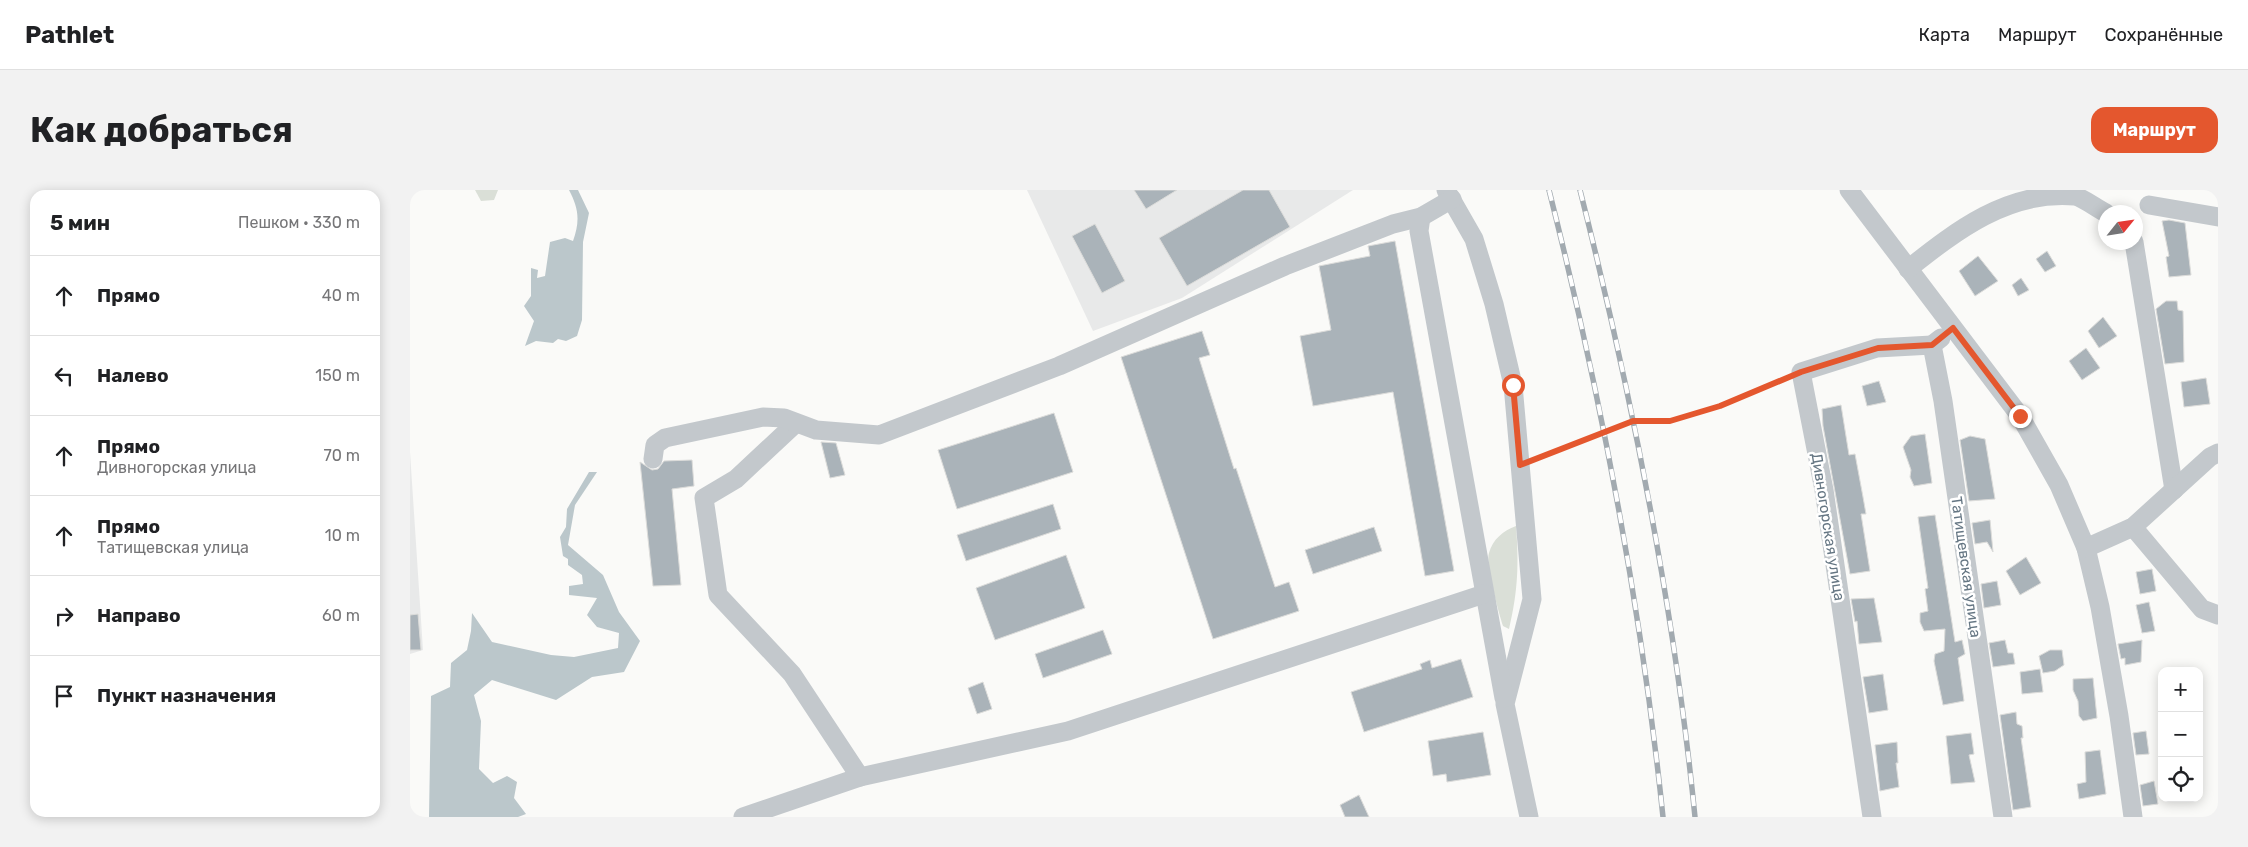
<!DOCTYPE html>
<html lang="ru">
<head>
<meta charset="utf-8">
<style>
	:root { --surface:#fff; --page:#f2f2f2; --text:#202124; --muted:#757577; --line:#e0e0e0; --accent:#e4572e }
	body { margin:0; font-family:Rubik,sans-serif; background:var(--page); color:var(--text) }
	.controls { position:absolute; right:15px; bottom:15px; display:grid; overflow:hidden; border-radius:10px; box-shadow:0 2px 12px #0003 }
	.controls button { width:45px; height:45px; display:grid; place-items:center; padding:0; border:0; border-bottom:1px solid var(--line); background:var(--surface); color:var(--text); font:25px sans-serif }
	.compass { position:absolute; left:1688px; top:15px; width:45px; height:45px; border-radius:50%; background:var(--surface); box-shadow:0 2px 12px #0003; rotate:60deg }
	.stop { position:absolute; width:15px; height:15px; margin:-11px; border:4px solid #e4572e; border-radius:50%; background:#fff }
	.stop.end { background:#e4572e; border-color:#fff; box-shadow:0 1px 5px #0008 }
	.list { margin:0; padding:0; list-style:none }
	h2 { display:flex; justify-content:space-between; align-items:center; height:65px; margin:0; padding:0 20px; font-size:21px }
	h2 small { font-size:16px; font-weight:400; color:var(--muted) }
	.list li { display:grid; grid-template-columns:32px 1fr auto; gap:15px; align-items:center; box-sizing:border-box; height:80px; padding:0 20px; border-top:1px solid var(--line) }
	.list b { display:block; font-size:19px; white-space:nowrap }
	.list p { margin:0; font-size:16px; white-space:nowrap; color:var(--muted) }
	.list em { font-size:16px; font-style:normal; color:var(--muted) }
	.icon { flex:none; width:28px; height:28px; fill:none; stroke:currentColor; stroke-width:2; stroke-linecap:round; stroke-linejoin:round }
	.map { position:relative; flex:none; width:1808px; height:627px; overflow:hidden; border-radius:15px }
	header { display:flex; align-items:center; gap:30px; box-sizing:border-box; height:70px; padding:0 25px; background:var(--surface); border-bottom:1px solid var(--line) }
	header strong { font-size:24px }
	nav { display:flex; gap:28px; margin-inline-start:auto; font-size:18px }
	.intro { display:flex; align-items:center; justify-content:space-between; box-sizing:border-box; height:120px; padding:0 30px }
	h1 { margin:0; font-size:35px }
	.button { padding:12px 22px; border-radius:15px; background:var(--accent); color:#fff; font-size:18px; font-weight:700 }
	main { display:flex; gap:30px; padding:0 30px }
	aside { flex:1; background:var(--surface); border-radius:15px; box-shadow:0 2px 12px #0003 }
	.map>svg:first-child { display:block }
	.built { fill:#e8e9e9 }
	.green { fill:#dadfd7 }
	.water { fill:#bbc7cb }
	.building { fill:#aab3b9; stroke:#dcdcda }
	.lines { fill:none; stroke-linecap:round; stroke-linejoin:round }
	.path { stroke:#bbbfc2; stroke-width:2.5; stroke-dasharray:2.5 2.5; stroke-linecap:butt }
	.minor { stroke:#c3c8cc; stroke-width:19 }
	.rail-casing { stroke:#a2aab0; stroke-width:5.5 }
	.rail { stroke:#fff; stroke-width:4; stroke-dasharray:11; stroke-linecap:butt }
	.route { stroke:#e4572e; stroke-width:6 }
	.labels { text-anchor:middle; stroke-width:5; stroke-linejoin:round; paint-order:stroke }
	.street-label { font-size:15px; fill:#657683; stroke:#fff }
</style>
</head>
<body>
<header>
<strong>Pathlet</strong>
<nav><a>Карта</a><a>Маршрут</a><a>Сохранённые</a></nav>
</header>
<div class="intro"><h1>Как добраться</h1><a class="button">Маршрут</a></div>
<main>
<aside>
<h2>5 мин<small>Пешком · 330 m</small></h2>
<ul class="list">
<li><svg class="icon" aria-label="ahead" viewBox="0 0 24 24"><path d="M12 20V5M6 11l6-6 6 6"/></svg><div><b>Прямо</b></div><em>40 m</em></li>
<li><svg class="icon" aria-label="left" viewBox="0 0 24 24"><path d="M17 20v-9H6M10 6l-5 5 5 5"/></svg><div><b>Налево</b></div><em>150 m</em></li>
<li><svg class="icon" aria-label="ahead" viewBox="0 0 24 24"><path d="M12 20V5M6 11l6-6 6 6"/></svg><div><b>Прямо</b><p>Дивногорская улица</p></div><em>70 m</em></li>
<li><svg class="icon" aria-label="ahead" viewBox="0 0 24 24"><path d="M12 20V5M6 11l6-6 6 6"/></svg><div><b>Прямо</b><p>Татищевская улица</p></div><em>10 m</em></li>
<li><svg class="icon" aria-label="right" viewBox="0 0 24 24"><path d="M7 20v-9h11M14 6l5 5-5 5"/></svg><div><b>Направо</b></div><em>60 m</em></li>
<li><svg class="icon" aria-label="arrive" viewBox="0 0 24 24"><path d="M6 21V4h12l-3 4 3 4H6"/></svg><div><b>Пункт назначения</b></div></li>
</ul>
</aside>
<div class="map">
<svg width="1808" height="627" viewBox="0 0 1808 627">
	<rect width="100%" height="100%" fill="#fafaf8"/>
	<g class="built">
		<path d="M617,0H943L772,108L683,141Z"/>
		<path d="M0,262L13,460L0,464V467Z"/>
	</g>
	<g class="green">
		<path d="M65,0H88L84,10L71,11Z"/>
		<path d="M1106,336C1109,374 1108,401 1099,439L1093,436C1089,423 1075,374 1079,363C1083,349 1093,341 1106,336Z"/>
	</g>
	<g class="water">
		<path d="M159,0H168L179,23L173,52L172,130L167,146L156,151L148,149L143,153L126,151L115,156L124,131L114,116L121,106V78L128,80L127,88L135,86L140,52L155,48L163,51C170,31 169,19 159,0Z"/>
		<path d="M179,282H187L165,315L158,355L193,385L209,422L230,451L214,482L182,487L146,510L82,490L64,505L71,531L69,579L83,593L97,586L107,592L104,608L116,624L108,627H19L21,506L40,497L41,473L57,460L61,441L62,423L82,452L141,465L164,467L208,458L209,443L187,437L177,425L187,408L159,405V396L173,394L172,385L158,375V369L153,366L150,347L156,337L157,319Z"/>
	</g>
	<g class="building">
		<path d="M724,0H767L736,19Z"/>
		<path d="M833,0H859L880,37L777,96L749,48Z"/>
		<path d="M1759,30L1775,33L1781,85L1759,87L1756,67L1759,66L1752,31Z"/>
		<path d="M685,34L715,91L692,103L662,46Z"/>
		<path d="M985,51L1044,381L1015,386L983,202L903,216L890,146L921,140L909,76L960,66L958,56Z"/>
		<path d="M1637,61L1646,76L1635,82L1626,69Z"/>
		<path d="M1568,66L1588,91L1565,106L1549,81Z"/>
		<path d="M1611,88L1619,100L1608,106L1602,95Z"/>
		<path d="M1756,111H1767L1768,120L1773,121L1774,172L1755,174L1746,119Z"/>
		<path d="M1693,127L1707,146L1689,158L1678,141Z"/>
		<path d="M792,141L800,165L789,168L824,279L826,278L865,397L879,392L889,421L803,449L711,167Z"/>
		<path d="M1676,158L1690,178L1672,190L1659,171Z"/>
		<path d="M1796,188L1800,214L1774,217L1771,192Z"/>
		<path d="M1469,191L1476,212L1457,216L1452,196Z"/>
		<path d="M1431,215L1439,265L1445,264L1453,307L1456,324H1451L1460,381L1440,384L1413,236L1412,219Z"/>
		<path d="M644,223L663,282L547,319L528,260Z"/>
		<path d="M1515,244L1522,293L1504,296L1500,287L1501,280L1493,257L1501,246Z"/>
		<path d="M1560,246L1575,249L1585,309L1559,311L1550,250Z"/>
		<path d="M411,252L426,253L435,285L420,288Z"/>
		<path d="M282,270L284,296L262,299L271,395L243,396L230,272L242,280L248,279L254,271Z"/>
		<path d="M643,314L651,339L556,371L547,345Z"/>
		<path d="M1525,325L1545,452L1552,450L1555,464L1548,468L1554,511L1533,515L1524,471L1525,464L1534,461L1535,439L1514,441L1510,432V423L1518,421L1515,399L1518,398L1508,327Z"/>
		<path d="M1580,330L1583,362L1577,352L1565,354L1562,333Z"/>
		<path d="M964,337L972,361L903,384L895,360Z"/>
		<path d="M656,365L675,418L585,450L566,398Z"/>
		<path d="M1616,367L1631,393L1610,405L1596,381Z"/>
		<path d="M1742,379L1746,401L1730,404L1726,382Z"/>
		<path d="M1587,391L1591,415L1574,418L1571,394Z"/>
		<path d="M1464,408L1472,452L1449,454L1447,431L1445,432L1441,409Z"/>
		<path d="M1739,412L1745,441L1732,443L1726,415Z"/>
		<path d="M8,424L11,460H0V425Z"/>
		<path d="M693,440L702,464L633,488L625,464Z"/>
		<path d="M1595,450L1598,463H1603L1605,474L1583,477L1579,453Z"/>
		<path d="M1732,450L1731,472L1715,475V468L1711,469L1708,454Z"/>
		<path d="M1640,460H1652L1654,475L1645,481L1633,483L1629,466Z"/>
		<path d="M1051,469L1063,507L954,542L941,502L1012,479L1010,474L1020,470L1022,478Z"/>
		<path d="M1630,479L1633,502L1612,504L1610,482Z"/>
		<path d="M1473,484L1478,520L1459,523L1453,487Z"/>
		<path d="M1683,488L1687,528L1673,531L1669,526L1668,511L1663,500V489Z"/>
		<path d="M573,492L582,519L567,524L558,498Z"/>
		<path d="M1606,522L1607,534L1612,536L1613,548H1611L1621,617L1603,620L1590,525Z"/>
		<path d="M1736,541L1739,564L1726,565L1723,543Z"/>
		<path d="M1073,542L1081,585L1037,592L1036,584L1023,586L1018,551Z"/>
		<path d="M1561,543L1564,564L1559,565L1565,592L1541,594L1536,546Z"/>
		<path d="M1487,552L1488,573H1486L1489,597L1470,601L1465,555Z"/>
		<path d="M1690,560L1696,604L1669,609L1667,594L1676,592L1675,562Z"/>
		<path d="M1744,591L1748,614L1733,616L1730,595Z"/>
		<path d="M949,605L959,627H935L930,615Z"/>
	</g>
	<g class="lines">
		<path class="path" d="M1126,269L1223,231H1260L1310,215L1378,188"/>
		<g class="minor">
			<path d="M1036,0L1064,49L1084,114L1103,195L1122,409L1095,514L1119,627"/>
			<path d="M1439,0L1610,226L1649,295L1676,358L1690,417L1709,526L1723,627"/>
			<path d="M1739,15L1808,27"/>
			<path d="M1011,27L1009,41L1094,508"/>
			<path d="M1724,52L1764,300"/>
			<path d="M1498,79C1546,41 1598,0 1665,6C1675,9 1686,18 1696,23"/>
			<path d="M1531,148L1522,155L1533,211L1593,627"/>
			<path d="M386,233L326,289L294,308L308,405L382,484L450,587"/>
			<path d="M243,269L245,255L255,248L353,227L374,228L406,240L469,245L649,176L875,76L983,34L1011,27L1042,9"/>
			<path d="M1723,337L1792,419L1808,425"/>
			<path d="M1676,358L1723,337L1800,267L1808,263"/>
			<path d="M333,627L450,587L658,541L1074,404"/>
			<path d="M1462,627L1414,300L1391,182L1467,158L1522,155"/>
		</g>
		<g class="rail-casing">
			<g id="rail">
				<path d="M1139,0C1191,206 1231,415 1253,627"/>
				<path d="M1170,0C1222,206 1264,416 1285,627"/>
			</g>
		</g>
		<use href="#rail" class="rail"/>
	</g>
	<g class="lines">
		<path class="route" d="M1103,195L1110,275L1223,231H1260L1310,216L1391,182L1468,158L1522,155L1543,138L1610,226"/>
	</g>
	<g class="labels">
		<g class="street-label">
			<text transform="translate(1418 337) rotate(81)" y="5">Дивногорская улица</text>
			<text transform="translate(1556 377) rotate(82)" y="5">Татищевская улица</text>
		</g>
	</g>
</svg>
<div class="controls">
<button>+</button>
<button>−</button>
<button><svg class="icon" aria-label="locate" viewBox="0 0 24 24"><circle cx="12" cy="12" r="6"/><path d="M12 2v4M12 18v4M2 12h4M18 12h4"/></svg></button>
</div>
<svg class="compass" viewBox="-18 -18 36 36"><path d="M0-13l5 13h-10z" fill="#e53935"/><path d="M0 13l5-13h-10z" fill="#757577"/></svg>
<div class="stop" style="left:1103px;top:195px"></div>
<div class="stop end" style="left:1610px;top:226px"></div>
</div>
</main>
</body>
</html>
